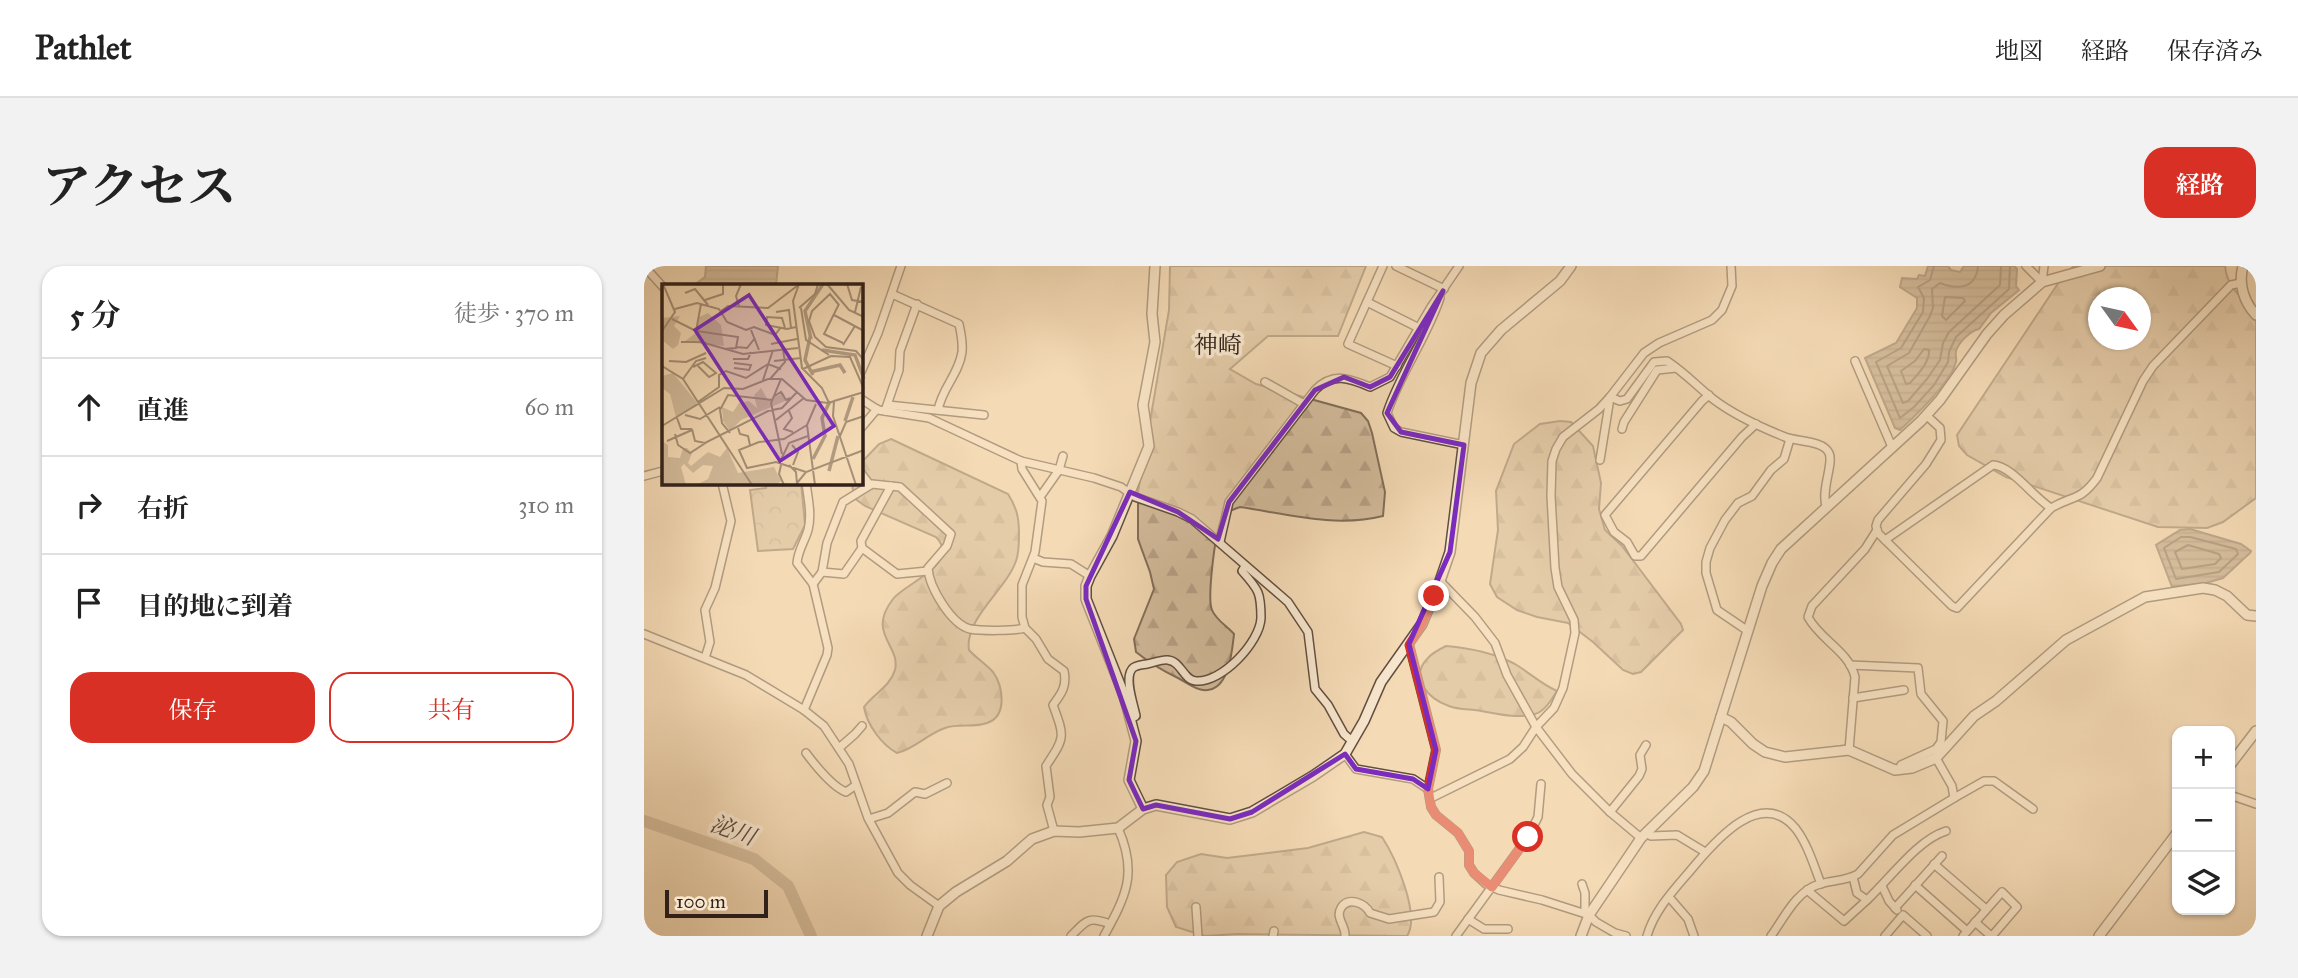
<!DOCTYPE html>
<html lang="ja">
<head>
<meta charset="utf-8">
<style>
	:root { --surface:#fff; --page:#f2f2f2; --text:#222; --muted:#767676; --line:#e0e0e0; --accent:#d93025 }
	body { margin:0; font-family:"IM FELL Great Primer","Noto Serif JP",serif; background:var(--page); color:var(--text) }
	.controls { position:absolute; right:21px; bottom:21px; display:grid; overflow:hidden; border-radius:14px; box-shadow:0 2px 5px #0004 }
	.controls button { width:63px; height:63px; display:grid; place-items:center; padding:0; border:0; border-bottom:2px solid var(--line); background:var(--surface); color:var(--text); font:35px sans-serif }
	.compass { position:absolute; left:1444px; top:21px; width:63px; height:63px; border-radius:50%; background:var(--surface); box-shadow:0 2px 5px #0004; rotate:123deg }
	.scale { position:absolute; left:21px; bottom:18px; width:103px; box-sizing:border-box; padding-left:7px; border:4px solid #31211a; border-top:0; font-size:19px; line-height:24px; white-space:nowrap; color:#31211a; -webkit-text-stroke:5px #f8e7cf; paint-order:stroke }
	.stop { position:absolute; width:21px; height:21px; margin:-16px; border:5px solid #d93025; border-radius:50%; background:#fff }
	.stop.end { background:#d93025; border-color:#fff; box-shadow:0 2px 7px #0008 }
	.list { margin:0; padding:0; list-style:none }
	h2 { display:flex; justify-content:space-between; align-items:center; height:91px; margin:0; padding:0 28px; font-size:30px }
	h2 small { font-size:23px; font-weight:400; color:var(--muted) }
	.list li { display:grid; grid-template-columns:46px 1fr auto; gap:21px; align-items:center; box-sizing:border-box; height:98px; padding:0 28px; border-top:2px solid var(--line) }
	.list b { display:block; font-size:26px; white-space:nowrap }
	.list em { font-size:23px; font-style:normal; color:var(--muted) }
	.actions { display:flex; gap:14px; padding:21px 28px }
	.actions a { flex:1; padding:16px 0; border:2px solid var(--accent); border-radius:21px; text-align:center; font-size:24px; color:var(--accent) }
	.actions .main { background:var(--accent); color:#fff }
	.icon { flex:none; width:38px; height:38px; fill:none; stroke:currentColor; stroke-width:2; stroke-linecap:round; stroke-linejoin:round }
	.map { position:relative; flex:none; width:1612px; height:670px; overflow:hidden; border-radius:21px }
	header { display:flex; align-items:center; gap:42px; box-sizing:border-box; height:98px; padding:0 35px; background:var(--surface); border-bottom:2px solid var(--line) }
	header strong { font-size:33px }
	nav { display:flex; gap:38px; margin-inline-start:auto; font-size:24px }
	.intro { display:flex; align-items:center; justify-content:space-between; box-sizing:border-box; height:168px; padding:0 42px }
	h1 { margin:0; font-size:49px }
	.button { padding:18px 32px; border-radius:21px; background:var(--accent); color:#fff; font-size:24px; font-weight:700 }
	main { display:flex; gap:42px; padding:0 42px }
	aside { flex:1; background:var(--surface); border-radius:21px; box-shadow:0 2px 5px #0004 }
	.map>svg:first-child { display:block }
	.forest { fill:url(#forest-firs); stroke:#826e5a; stroke-width:2; fill-rule:evenodd }
	.park { fill:url(#park-crowns); stroke:#826e5a; stroke-width:2 }
	.water { fill:url(#water-rules); stroke:#7e6a57; stroke-width:2 }
	.lines { fill:none; stroke-linecap:round; stroke-linejoin:round }
	.shore { stroke:#725e4d; stroke-width:2 }
	.river { stroke:#b29b80; stroke-width:12 }
	.minor-casing { stroke:#624f41; stroke-width:10 }
	.tertiary-casing { stroke:#624f41; stroke-width:12 }
	.minor { stroke:#f8e7cf; stroke-width:7 }
	.tertiary { stroke:#f8e7cf; stroke-width:9 }
	.route { stroke:#d93025; stroke-width:9 }
	.marked { fill:none; stroke:#7b2cbf; stroke-width:5; stroke-linejoin:round }
	.labels { text-anchor:middle; stroke-width:7; stroke-linejoin:round; paint-order:stroke }
	.water-label { font-size:23px; font-style:italic; fill:#5e4c3e; stroke:#f8e7cf }
	.quarter-label { font-size:24px; fill:#31211a; stroke:#f8e7cf }
	.inset-river { fill:none; stroke:#b29b80; stroke-width:3.5 }
	.inset-road { fill:none; stroke:#a69077; stroke-width:2 }
	.view { fill:#7b2cbf; fill-opacity:0.15; stroke:#7b2cbf; stroke-width:3.5 }
	.inset-edge { fill:none; stroke:#31211a; stroke-width:3.5 }
</style>
</head>
<body>
<header>
<strong>Pathlet</strong>
<nav><a>地図</a><a>経路</a><a>保存済み</a></nav>
</header>
<div class="intro"><h1>アクセス</h1><a class="button">経路</a></div>
<main>
<aside>
<h2>5 分<small>徒歩 · 370 m</small></h2>
<ul class="list">
<li><svg class="icon" aria-label="ahead" viewBox="0 0 24 24"><path d="M12 20V5M6 11l6-6 6 6"/></svg><div><b>直進</b></div><em>60 m</em></li>
<li><svg class="icon" aria-label="right" viewBox="0 0 24 24"><path d="M7 20v-9h11M14 6l5 5-5 5"/></svg><div><b>右折</b></div><em>310 m</em></li>
<li><svg class="icon" aria-label="arrive" viewBox="0 0 24 24"><path d="M6 21V4h12l-3 4 3 4H6"/></svg><div><b>目的地に到着</b></div></li>
</ul>
<div class="actions"><a class="main">保存</a><a>共有</a></div>
</aside>
<div class="map">
<svg width="1612" height="670" viewBox="0 0 1612 670">
	<defs>
		<pattern id="forest-firs" width="22" height="20" patternUnits="userSpaceOnUse" patternTransform="scale(1.75)"><rect width="22" height="20" fill="#d3bb9b"/><path d="M5 1l3.5 6h-7zM16 11l3.5 6h-7z" fill="#b6a085"/></pattern>
		<pattern id="park-crowns" width="20" height="18" patternUnits="userSpaceOnUse" patternTransform="scale(1.75)"><rect width="20" height="18" fill="#d3bb9b"/><path d="M2 6a3 3 0 1 1 6 0M12 15a3 3 0 1 1 6 0" fill="none" stroke="#b6a085"/></pattern>
		<pattern id="water-rules" width="6" height="5" patternUnits="userSpaceOnUse" patternTransform="scale(1.75)"><rect width="6" height="5" fill="#b29b80"/><path d="M0 2.5h6" fill="none" stroke="#917e68"/></pattern>
	</defs>
	<rect width="100%" height="100%" fill="#f4dab5"/>
	<filter id="stains"><feTurbulence type="fractalNoise" baseFrequency=".00286" numOctaves="4"/><feColorMatrix values="0 0 0 0 .2 0 0 0 0 .09 0 0 0 0 .02 0 0 0 .5 -.17"/></filter>
	<radialGradient id="worn" r=".72"><stop offset=".6" stop-color="#630" stop-opacity="0"/><stop offset="1" stop-color="#630" stop-opacity=".3"/></radialGradient>
	<g class="forest">
		<path d="M526,0H722L694,70H624L586,103L612,118L717,147L724,155L728,167L741,226L739,250C691,262 643,248 596,241C588,244 583,245 578,253C571,264 563,333 568,344C572,354 583,360 590,368C588,386 585,427 559,424C550,423 542,416 534,412C517,404 507,398 492,386L490,373L510,323L506,306L494,273V226L525,44Z"/>
		<path d="M1430,0H1581C1583,21 1596,31 1612,44V232L1579,256L1563,262L1514,261L1362,211L1323,189L1315,180L1313,169L1419,10ZM1454,32H1496V74H1454Z"/>
		<path d="M916,155L927,156L949,180L957,217L955,243L961,264L978,280L1037,358L1039,364L997,406L989,408L979,404L949,376L924,357L893,351L873,344L853,331L846,318L854,264L852,225L870,178L896,158Z"/>
		<path d="M247,173L364,228C373,242 375,252 375,268C375,277 375,287 372,295C362,324 320,353 325,384C332,392 342,398 349,406C359,420 364,450 343,457C330,462 314,457 301,462C283,468 271,483 253,487C238,479 223,459 220,441C229,428 246,421 251,404C257,379 222,368 249,333C261,317 318,298 292,271L221,240L210,232L208,217H217V197L235,178Z"/>
		<path d="M802,380C826,382 850,387 871,398C886,407 897,418 913,425C908,433 901,445 891,448C874,453 854,448 837,445C827,443 815,444 805,440C785,433 764,412 784,392C788,387 796,383 802,380Z"/>
		<path d="M720,566L738,571C751,591 777,649 763,670L594,668L561,670L532,661L523,641L522,609L533,596L557,588L583,592L664,582Z"/>
	</g>
	<path class="park" d="M123,217H157L161,259L149,283L114,285L106,224L122,222Z"/>
	<g class="water">
		<path d="M62,0H134L132,19H50L61,11Z"/>
		<path d="M1284,0H1304L1307,4L1316,6L1320,0H1370L1373,3L1372,20L1375,24L1347,47L1335,63C1326,65 1315,76 1312,85C1311,89 1313,93 1312,96C1308,115 1270,151 1256,164L1251,162L1221,92L1252,77L1273,42V32L1256,21L1258,12L1273,13L1275,9L1281,10Z"/>
		<path d="M1546,263L1597,278L1607,285L1606,287L1579,312L1562,317L1528,321L1512,279L1536,264Z"/>
	</g>
	<g class="lines">
		<g class="shore">
			<path d="M1290,0L1286,14L1274,21L1280,32L1279,46L1257,82L1232,96L1256,152L1270,141L1290,119L1304,96L1305,86L1312,71L1365,23L1366,0"/>
			<path d="M1334,0C1332,23 1314,24 1296,17L1288,23L1289,42L1286,50L1265,87L1243,100L1259,137L1264,135L1283,113L1296,94L1299,77L1305,66L1356,19L1357,0"/>
			<path d="M1301,31L1319,32L1321,35L1302,54L1298,50Z"/>
			<path d="M1280,83L1285,84C1286,96 1274,108 1266,117L1262,118L1257,105L1271,95Z"/>
			<path d="M1537,271H1546L1592,283L1594,288L1575,306L1532,313L1520,282Z"/>
			<path d="M1544,279L1575,288L1577,292L1571,298L1538,303L1531,286Z"/>
		</g>
		<path class="river" d="M0,555L110,593L144,620L167,670"/>
		<g class="minor-casing">
			<g id="minor">
				<path d="M0,0L19,21"/>
				<path d="M739,0L704,78L753,100"/>
				<path d="M752,0L800,23"/>
				<path d="M1382,0L1398,16"/>
				<path d="M1398,16L1400,0"/>
				<path d="M248,28L315,58C317,67 319,77 318,86C315,108 298,122 294,144"/>
				<path d="M796,32C783,72 756,107 743,147L750,162L757,166L820,179"/>
				<path d="M723,36L775,62"/>
				<path d="M1211,95L1248,181"/>
				<path d="M217,106L234,67L257,0"/>
				<path d="M621,116L660,138"/>
				<path d="M1065,129L1058,135L961,249L970,266L983,276L991,290H997L1098,171L1112,158"/>
				<path d="M966,131L976,135L983,133L1010,96L1023,95C1040,106 1054,121 1069,133C1090,149 1116,161 1141,171C1153,176 1179,174 1185,187C1190,197 1177,223 1182,240"/>
				<path d="M217,133L234,144L285,152L377,195L450,212L477,221L491,231L534,246L548,253L644,336L664,366L671,423L684,439L700,468L708,475"/>
				<path d="M244,139L340,149"/>
				<path d="M241,145L255,104L256,85L273,38"/>
				<path d="M1282,149L1296,162L1297,174L1282,198L1234,254L1232,260L1234,267L1308,340L1313,342L1407,242C1430,229 1436,235 1453,212L1499,115L1509,100L1587,19L1597,17"/>
				<path d="M217,162L233,143"/>
				<path d="M978,163L980,156L1013,104L1032,102"/>
				<path d="M956,194L966,132"/>
				<path d="M377,195L378,203L398,235L391,286L378,319V351L381,362L392,373L404,393L420,405C423,420 418,427 409,439C421,472 421,471 402,500L406,531L403,539L410,565"/>
				<path d="M217,207L226,219"/>
				<path d="M0,210L19,205"/>
				<path d="M247,220L217,275L218,282L253,308L284,305"/>
				<path d="M396,231L415,204L419,190"/>
				<path d="M1241,274L1349,199C1368,200 1389,231 1407,242"/>
				<path d="M576,276L585,236L671,124C689,106 705,112 726,121L746,111L787,41L815,0"/>
				<path d="M389,292L399,296L427,298L446,310"/>
				<path d="M178,306L200,308L218,282"/>
				<path d="M796,315L831,351L851,377L863,409L892,461L928,508L966,546L997,572"/>
				<path d="M169,318L178,306L183,277L199,236L228,218L256,221L307,268L303,280L284,302C285,321 307,358 326,363C338,365 370,365 381,362"/>
				<path d="M1104,365L1073,344L1062,307V296L1066,282L1081,254L1094,237L1108,230L1127,204L1140,193L1146,173"/>
				<path d="M0,368L102,409L160,444L180,460L205,498L224,552L254,607L266,619L295,640"/>
				<path d="M765,378L792,484L784,523L787,541L792,549L814,567L825,585V599L830,607L842,618L855,624L898,634L945,649L952,656L971,667L982,670"/>
				<path d="M61,392L66,376L61,344L71,322L87,255L78,217"/>
				<path d="M1206,399L1274,402L1277,428L1299,455L1297,476L1292,483L1257,499L1255,504"/>
				<path d="M1209,432L1260,424"/>
				<path d="M160,444L183,389L184,382L169,318L153,297C154,284 161,275 164,264C168,249 164,232 162,217"/>
				<path d="M486,453L492,450C490,439 480,413 488,403C491,399 498,399 503,398C509,397 518,393 524,394C538,396 539,414 552,415C578,417 616,376 617,352C617,327 615,324 598,305L601,300"/>
				<path d="M195,482L211,468L218,460"/>
				<path d="M1205,484L1211,411C1205,385 1176,374 1164,351L1168,340L1221,283L1233,264"/>
				<path d="M162,487C171,499 189,521 202,526L212,519"/>
				<path d="M701,488L712,503L769,513L784,523"/>
				<path d="M1586,529L1612,538"/>
				<path d="M787,532L866,493L879,481L892,461L910,442L919,422L931,367L930,354L914,321L911,302L907,230L908,195L912,183L919,171L955,143L966,131L1000,87L1015,77L1068,54L1078,44L1088,20L1087,0"/>
				<path d="M1310,532L1340,515H1350L1389,543"/>
				<path d="M966,546L995,510L998,503L996,489L1002,479"/>
				<path d="M225,553L244,547L271,526L281,528L303,517"/>
				<path d="M1002,566L1007,570L1033,569L1061,586"/>
				<path d="M1290,598L1342,643"/>
				<path d="M1209,611L1213,627L1223,634C1246,613 1273,574 1302,565"/>
				<path d="M938,618L941,627V647"/>
				<path d="M1271,619L1323,665"/>
				<path d="M1238,620L1245,635L1253,644"/>
				<path d="M1163,624L1200,655L1223,634"/>
				<path d="M1025,631L1044,653L1050,670"/>
				<path d="M552,641L554,670"/>
				<path d="M1251,642L1298,590"/>
				<path d="M824,653L840,663H864"/>
				<path d="M1331,656L1347,670"/>
				<path d="M427,670C443,654 444,650 466,658"/>
				<path d="M460,670C482,630 494,607 474,562"/>
				<path d="M629,670L630,665"/>
				<path d="M701,670C702,660 691,652 697,642C704,630 721,637 726,647L745,653L790,646L796,636L795,611"/>
				<path d="M812,670L884,571L894,551L897,518"/>
				<path d="M1003,670C1011,642 1033,621 1051,599C1073,573 1118,521 1152,563C1164,579 1170,600 1177,618"/>
				<path d="M1127,670C1140,652 1153,624 1176,618C1189,614 1202,615 1214,608L1249,569L1310,532L1308,520L1292,492"/>
				<path d="M1241,670L1259,649L1283,670"/>
				<path d="M1319,670L1358,626L1373,641L1348,670"/>
			</g>
		</g>
		<g class="tertiary-casing">
			<g id="tertiary">
				<path d="M1599,0C1594,18 1600,36 1612,49"/>
				<path d="M1077,451L1087,456L1109,478L1121,486L1141,491L1205,484L1251,504L1268,502L1292,492L1330,450L1352,435L1422,374L1501,331L1559,322L1571,324L1583,330L1603,349L1612,350"/>
				<path d="M1586,499L1612,465"/>
				<path d="M499,543L485,514L492,475L480,429L442,333V320L446,310L468,270L505,180L499,139L511,76L508,48L511,0"/>
				<path d="M283,670L295,640L312,626L363,595L388,573L410,565L435,566L474,562L499,543L512,539L586,553L608,546L669,510L701,488L720,455L737,416L778,358L796,315L806,286L827,117L837,87L857,64L916,15L927,0"/>
				<path d="M937,670L945,649L997,572L1049,521L1060,505L1118,320L1128,297L1137,283L1277,155L1296,134L1343,68L1360,49L1398,16L1456,0"/>
				<path d="M1455,670L1533,567"/>
			</g>
		</g>
		<use href="#minor" class="minor"/>
		<use href="#tertiary" class="tertiary"/>
	</g>
	<g class="lines">
		<path class="route" d="M790,330L778,358L765,379L792,484L784,523L787,541L792,549L814,567L825,585V599L830,607L848,621L884,571"/>
	</g>
	<path d="M0 0H1612V670H0ZM799,25L743,147L757,166L820,179L806,286L765,378L792,484L784,523L769,513L712,503L701,488L608,546L586,553L512,539L499,543L485,514L492,475L442,333V320L486,226L534,246L574,273L585,236L671,124L700,111L726,121L746,111Z" fill="#f4dab5" fill-opacity=".55" fill-rule="evenodd"/>
	<path class="marked" d="M799,25L743,147L757,166L820,179L806,286L765,378L792,484L784,523L769,513L712,503L701,488L608,546L586,553L512,539L499,543L485,514L492,475L442,333V320L486,226L534,246L574,273L585,236L671,124L700,111L726,121L746,111Z"/>
	<g class="labels">
		<g class="water-label">
			<text transform="translate(89 564) rotate(20)" y="8">泌川</text>
		</g>
		<g class="quarter-label">
			<text x="574" y="87">神崎</text>
		</g>
	</g>
	<g transform="translate(18 18)">
		<rect width="201" height="201" fill="#f4dab5"/>
		<path d="M46,29L59,41L62,62L22,58L35,48L37,33ZM18,32L12,42L19,49L16,61L11,65L0,56V34ZM99,104L106,116L122,109L123,117L79,136L68,147L61,137L60,123L71,128L77,119L87,117L95,124L92,111ZM0,157L6,161V173L18,174L21,164H25L30,169L26,179L29,182L46,168L58,173L65,164L76,189L112,183L119,197L114,201H34L46,195L51,182L41,181L31,189L22,180L19,183L24,201H0Z" fill="#d3bb9b"/>
		<path d="M11,89L37,121L14,133L8,110L0,104V92Z" fill="#d3bb9b"/>
		<path class="inset-river" d="M148,53L143,76L151,91M149,55L143,27L161,0M160,66L193,71L202,95M148,88L178,81L183,89M183,137L191,113M151,175L163,152L160,134L168,117M167,187L176,152"/>
		<path class="inset-road" d="M137,0L131,17L140,84L160,104L167,119L172,117L171,132L194,201M165,0L187,26L202,33M185,0L190,16L202,18M23,9L33,5L46,21M43,16L61,10V0M177,20L162,50L181,59M177,21L168,10L150,27L147,37L153,53L164,63L194,67L202,76M77,22L74,12L79,0M137,24L153,10L156,0M139,24L144,56L167,71M13,25L35,19L57,25L65,38L84,46L92,43L113,51L119,43M59,27L66,22L106,24L135,2M114,28L127,26L129,44M193,28L199,3M172,31L202,47M10,35L34,47L39,20M123,44L120,34L105,33L104,41L125,45L134,43M89,46L97,66M0,47L13,28L1,0M35,47L76,53L74,64L62,65M19,58H39L81,70L136,64M109,60L135,55M181,61L193,42M74,63L85,64L93,54M71,75H86L89,68M7,77L24,78L44,69M112,77L139,74M72,79L89,81L87,86L72,84M0,82L21,95L90,201M31,83L41,78L54,89L47,93L36,82M141,85L169,72L188,73L202,105M57,91L64,87L84,94L106,80L119,85M21,95L34,77L44,74M108,95L123,78L120,60M119,95L109,119L120,170M101,96L111,66M111,113L119,108L124,116L128,114M172,117L202,108M36,118L57,103V90M127,127L130,134L122,145L131,148M23,131L38,135L58,123M15,134L19,145H30M114,136L142,114M0,142L62,104L81,105L106,95H120L144,116L166,119M76,144L78,150L86,152L88,161M30,145L33,157L43,159L106,127L120,124L135,108M68,149L60,139L58,126L66,111L110,116M13,150L16,161L28,169L45,158M178,152L184,138L202,132M5,157L30,146M130,161L136,168L131,181M117,180L127,159L146,152M119,181L117,190L122,201M127,181L134,188L135,200M144,188L114,178L85,184L77,166L97,158L122,155L145,141M135,199L144,188L202,166M153,201L145,141L154,120"/>
		<path class="view" d="M87,11L172,142L118,177L33,46Z"/>
		<rect width="201" height="201" class="inset-edge"/>
	</g>
	<rect width="100%" height="100%" filter="url(#stains)"/>
	<rect width="100%" height="100%" fill="url(#worn)"/>
</svg>
<div class="controls">
<button>+</button>
<button>−</button>
<button><svg class="icon" aria-label="layers" viewBox="0 0 24 24"><path d="M12 4l9 5-9 5-9-5zM3 14l9 5 9-5"/></svg></button>
</div>
<svg class="compass" viewBox="-18 -18 36 36"><path d="M0-13l5 13h-10z" fill="#e53935"/><path d="M0 13l5-13h-10z" fill="#767676"/></svg>
<div class="scale">100 m</div>
<div class="stop" style="left:884px;top:571px"></div>
<div class="stop end" style="left:790px;top:330px"></div>
</div>
</main>
</body>
</html>
